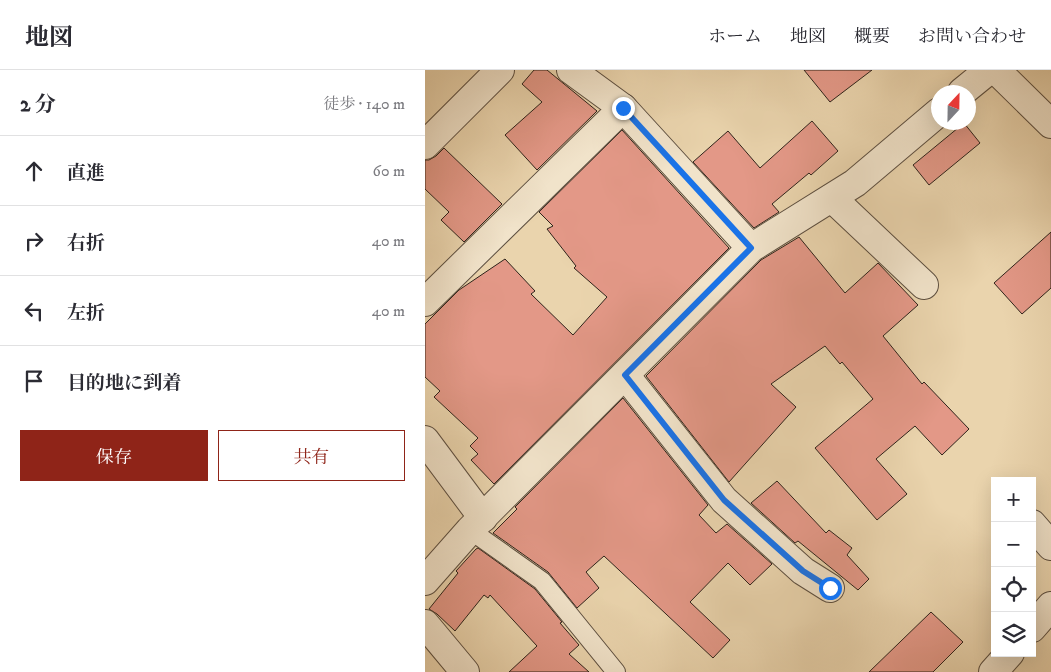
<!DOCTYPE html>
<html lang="ja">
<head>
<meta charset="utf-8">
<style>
	:root { --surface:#fff; --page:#f7f7f7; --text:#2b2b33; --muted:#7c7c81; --line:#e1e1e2; --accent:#8f2418 }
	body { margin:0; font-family:"IM FELL DW Pica","Noto Serif JP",serif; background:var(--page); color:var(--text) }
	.controls { position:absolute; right:15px; bottom:15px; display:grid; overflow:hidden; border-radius:0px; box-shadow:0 5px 20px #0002 }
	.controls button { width:45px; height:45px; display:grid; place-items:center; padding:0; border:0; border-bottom:1px solid var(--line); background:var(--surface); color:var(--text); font:25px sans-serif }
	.compass { position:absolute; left:506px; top:15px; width:45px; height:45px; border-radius:50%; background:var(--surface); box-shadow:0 5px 20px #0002; rotate:22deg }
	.stop { position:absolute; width:15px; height:15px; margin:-11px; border:4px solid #1a73e8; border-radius:50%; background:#fff }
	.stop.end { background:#1a73e8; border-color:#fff; box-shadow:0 1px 5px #0008 }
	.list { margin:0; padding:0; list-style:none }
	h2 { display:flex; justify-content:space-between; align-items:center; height:65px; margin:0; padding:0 20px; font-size:21px }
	h2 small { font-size:16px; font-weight:400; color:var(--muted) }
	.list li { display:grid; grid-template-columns:32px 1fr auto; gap:15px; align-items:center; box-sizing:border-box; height:70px; padding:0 20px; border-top:1px solid var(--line) }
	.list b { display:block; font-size:19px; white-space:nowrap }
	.list em { font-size:16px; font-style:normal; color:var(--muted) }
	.actions { display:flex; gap:10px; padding:15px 20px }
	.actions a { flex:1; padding:11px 0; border:1px solid var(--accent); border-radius:0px; text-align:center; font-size:18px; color:var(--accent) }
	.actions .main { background:var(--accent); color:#fff }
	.icon { flex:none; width:28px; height:28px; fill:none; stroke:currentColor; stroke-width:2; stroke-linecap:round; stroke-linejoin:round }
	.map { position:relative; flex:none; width:626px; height:602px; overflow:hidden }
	header { display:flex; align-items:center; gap:30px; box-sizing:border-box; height:70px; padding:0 25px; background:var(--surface); border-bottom:1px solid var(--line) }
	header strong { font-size:24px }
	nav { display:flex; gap:28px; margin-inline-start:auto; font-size:18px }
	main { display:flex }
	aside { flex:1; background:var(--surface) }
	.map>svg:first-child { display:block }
	.building { fill:#e39887; stroke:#2e231b }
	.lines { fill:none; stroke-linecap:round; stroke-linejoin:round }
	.service-casing { stroke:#5d4f40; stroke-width:20 }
	.minor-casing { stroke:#5d4f40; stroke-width:30 }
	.service { stroke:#f1e3ca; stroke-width:18 }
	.minor { stroke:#f1e3ca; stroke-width:28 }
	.route { stroke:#1a73e8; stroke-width:6 }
</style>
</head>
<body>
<header>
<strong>地図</strong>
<nav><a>ホーム</a><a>地図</a><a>概要</a><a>お問い合わせ</a></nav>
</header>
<main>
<aside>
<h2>2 分<small>徒歩 · 140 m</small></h2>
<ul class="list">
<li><svg class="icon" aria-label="ahead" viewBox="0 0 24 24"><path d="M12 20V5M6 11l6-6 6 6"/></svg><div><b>直進</b></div><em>60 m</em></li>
<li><svg class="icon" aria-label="right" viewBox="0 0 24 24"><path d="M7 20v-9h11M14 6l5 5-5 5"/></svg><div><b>右折</b></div><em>40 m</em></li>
<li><svg class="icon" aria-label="left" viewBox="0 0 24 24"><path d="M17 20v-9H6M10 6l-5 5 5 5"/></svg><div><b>左折</b></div><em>40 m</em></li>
<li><svg class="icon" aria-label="arrive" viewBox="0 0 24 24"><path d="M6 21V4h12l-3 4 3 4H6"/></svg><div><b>目的地に到着</b></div></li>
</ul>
<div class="actions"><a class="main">保存</a><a>共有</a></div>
</aside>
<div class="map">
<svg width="626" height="602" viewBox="0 0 626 602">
	<rect width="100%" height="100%" fill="#ead4ad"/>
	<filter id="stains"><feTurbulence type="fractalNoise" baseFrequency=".004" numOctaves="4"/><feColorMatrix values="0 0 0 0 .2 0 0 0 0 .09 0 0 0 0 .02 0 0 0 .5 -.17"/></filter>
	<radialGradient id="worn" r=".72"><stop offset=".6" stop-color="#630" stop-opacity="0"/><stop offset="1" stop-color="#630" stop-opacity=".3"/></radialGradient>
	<g class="building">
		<path d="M109,0H122L172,41L112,100L80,65L117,32L97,14Z"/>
		<path d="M379,0H447L405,32Z"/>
		<path d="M387,51L413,81L386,105L384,103L347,134L354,142L329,158L268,92L303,61L335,98Z"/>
		<path d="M539,53L555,73L504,115L488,95Z"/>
		<path d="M197,60L304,178L69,414L46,390L53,384L45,376L53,368L9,327L15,321L0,307V254L34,220L80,189L110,221L106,224L148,265L182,227L149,198L151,196L122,159L128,156L114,142Z"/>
		<path d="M19,78L77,134L39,172L16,150L24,142L0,119V90H4L11,86Z"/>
		<path d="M626,162V218L597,244L569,213Z"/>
		<path d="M374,167L420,223L453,193L493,235L458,266L497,314L499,312L544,359L517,385L490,356L451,389L482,424L452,450L390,378L448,329L417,292L415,294L400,276L346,314L371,337L304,412L221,306L336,190Z"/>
		<path d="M198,328L283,435L274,445L291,463L302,454L347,494L325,515L303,493L265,532L305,570L288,588L179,486L161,502L174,518L152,538L123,502L68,463L92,439L90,437Z"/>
		<path d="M352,411L401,463L404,460L427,478L422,485L444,509L433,520L373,471L370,473L326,433Z"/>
		<path d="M53,478L110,519L137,552L135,553L154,575L144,584L164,602H84L112,576L65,525L63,528L59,525L30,561L12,544L4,539L33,503L31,501L51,479Z"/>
		<path d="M506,542L538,572L508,602H444Z"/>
	</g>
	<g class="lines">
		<g class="service-casing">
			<path id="service" d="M45,460L117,511L191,602"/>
		</g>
		<g class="minor-casing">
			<g id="minor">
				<path d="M571,0L626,54"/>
				<path d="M537,22L564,0"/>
				<path d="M198,38L326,178"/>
				<path d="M0,75L75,0"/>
				<path d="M407,128L499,215"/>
				<path d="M0,232L198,38L146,0"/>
				<path d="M200,305L299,430L378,501L405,518"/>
				<path d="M0,370L58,448"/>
				<path d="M607,454L626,476"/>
				<path d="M0,511L45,460L326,178L430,113L514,42"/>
				<path d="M0,554L40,602"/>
				<path d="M607,558L626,536"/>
				<path d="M568,602L585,583"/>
			</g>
		</g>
		<use href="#service" class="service"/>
		<use href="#minor" class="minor"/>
	</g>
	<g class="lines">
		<path class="route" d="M198,38L326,178L200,305L299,430L378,501L405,518"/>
	</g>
	<rect width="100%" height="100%" filter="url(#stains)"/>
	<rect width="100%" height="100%" fill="url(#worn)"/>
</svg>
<div class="controls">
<button>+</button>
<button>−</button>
<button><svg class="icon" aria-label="locate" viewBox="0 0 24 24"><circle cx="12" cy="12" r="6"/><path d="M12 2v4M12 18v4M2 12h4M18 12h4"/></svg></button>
<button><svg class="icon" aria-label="layers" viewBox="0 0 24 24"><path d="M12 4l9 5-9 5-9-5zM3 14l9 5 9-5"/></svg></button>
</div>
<svg class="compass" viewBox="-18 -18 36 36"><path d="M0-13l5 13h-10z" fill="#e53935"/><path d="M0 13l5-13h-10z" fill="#7c7c81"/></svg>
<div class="stop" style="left:405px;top:518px"></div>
<div class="stop end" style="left:198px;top:38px"></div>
</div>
</main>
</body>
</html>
